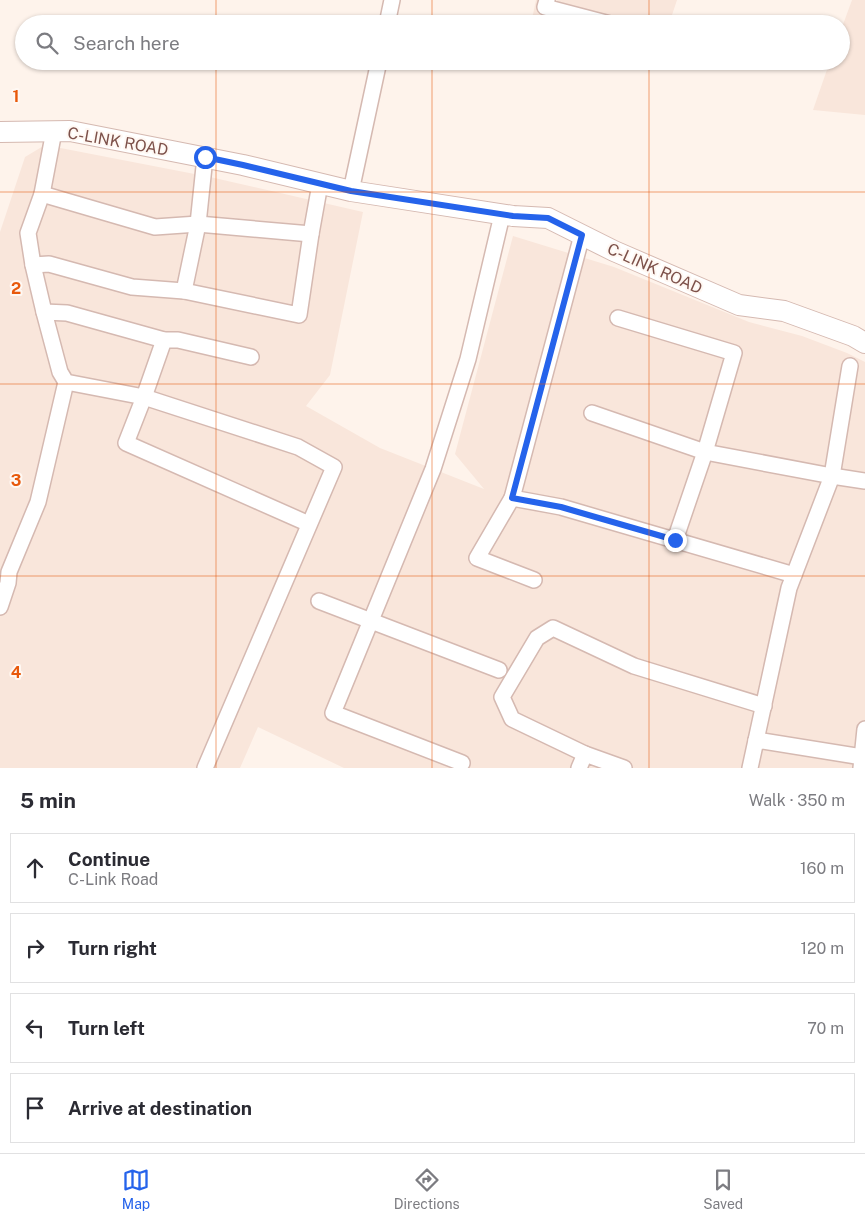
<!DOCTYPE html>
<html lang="en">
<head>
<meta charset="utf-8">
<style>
	:root { --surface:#fff; --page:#f2f2f3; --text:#2b2b33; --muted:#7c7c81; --line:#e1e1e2; --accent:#2563eb }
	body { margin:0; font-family:"Public Sans",sans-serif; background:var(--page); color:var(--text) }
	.stop { position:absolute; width:15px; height:15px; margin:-11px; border:4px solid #2563eb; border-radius:50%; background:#fff }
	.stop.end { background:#2563eb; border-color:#fff; box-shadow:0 1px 5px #0008 }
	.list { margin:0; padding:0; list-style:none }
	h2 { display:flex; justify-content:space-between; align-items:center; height:65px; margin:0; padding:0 20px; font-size:21px }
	h2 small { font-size:16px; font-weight:400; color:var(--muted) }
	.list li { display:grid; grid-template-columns:32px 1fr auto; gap:15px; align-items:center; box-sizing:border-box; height:70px; margin:0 10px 10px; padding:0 10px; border:1px solid var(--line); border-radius:0px }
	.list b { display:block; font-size:19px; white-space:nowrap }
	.list p { margin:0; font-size:16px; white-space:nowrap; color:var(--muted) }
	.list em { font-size:16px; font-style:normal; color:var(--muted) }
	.icon { flex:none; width:28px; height:28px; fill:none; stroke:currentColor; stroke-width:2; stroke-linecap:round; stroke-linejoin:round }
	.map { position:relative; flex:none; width:865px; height:768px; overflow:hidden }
	.search { position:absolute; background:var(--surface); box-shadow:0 1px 4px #0004; left:15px; right:15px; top:15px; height:55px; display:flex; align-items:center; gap:12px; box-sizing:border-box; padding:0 18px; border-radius:28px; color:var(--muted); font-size:19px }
	.sheet { height:385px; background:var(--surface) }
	nav { display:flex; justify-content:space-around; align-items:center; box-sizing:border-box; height:70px; border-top:1px solid var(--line); background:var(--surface); font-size:14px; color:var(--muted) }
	nav a { display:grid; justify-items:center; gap:2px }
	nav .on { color:var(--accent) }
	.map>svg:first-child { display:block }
	.residential { fill:#f9e6db }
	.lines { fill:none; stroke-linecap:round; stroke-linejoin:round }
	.minor-casing { stroke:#d5b9b1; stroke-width:18 }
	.tertiary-casing { stroke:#d5b9b1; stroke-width:22 }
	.minor { stroke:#fff; stroke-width:15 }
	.tertiary { stroke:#fff; stroke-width:20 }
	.route { stroke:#2563eb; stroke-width:6 }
	.grid { fill:none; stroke:#e8590c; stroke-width:1; stroke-opacity:0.55 }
	.labels { text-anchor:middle; stroke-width:4; stroke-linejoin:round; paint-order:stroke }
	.street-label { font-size:16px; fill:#7d514a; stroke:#fff8f3 }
	.grid-label { font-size:16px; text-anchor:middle; font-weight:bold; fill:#e8590c; stroke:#fff8f3; stroke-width:4; stroke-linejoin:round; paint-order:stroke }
</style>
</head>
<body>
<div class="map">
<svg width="865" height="768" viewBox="0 0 865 768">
	<rect width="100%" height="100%" fill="#fef3eb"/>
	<g class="residential">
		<path d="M536,0H677L669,24H531Z"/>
		<path d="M852,0H865V115L813,110L830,61H841V30Z"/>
		<path d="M45,145L210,177L363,212L330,375L306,406L380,448L484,489L455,454L513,236L614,267L749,322L802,336L847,353L865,362V768H344L258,727L240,768H0V232L25,157Z"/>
	</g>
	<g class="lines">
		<g class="minor-casing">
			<g id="minor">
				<path d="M547,0L545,7L610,24"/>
				<path d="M387,24L392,0"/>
				<path d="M54,131L42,194L28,233L33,265L44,312L60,372L66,382L144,397L298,447L334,467L205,768"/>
				<path d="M351,191L379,61"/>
				<path d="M42,194L155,227L198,224L311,234"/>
				<path d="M582,235L512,498L561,507L794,575"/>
				<path d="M33,265L49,264L132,287L184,291L299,315L311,234L320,184"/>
				<path d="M184,291L198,224L205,157"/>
				<path d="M44,312L67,313L164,340H178L251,357"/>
				<path d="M618,318L734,353L705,452L675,540"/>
				<path d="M164,340L144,397L126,443L309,524"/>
				<path d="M592,413L705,452L832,476L865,481"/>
				<path d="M512,498L477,558L534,580"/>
				<path d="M319,601L499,670"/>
				<path d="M0,607L8,583L9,572L38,502L66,382"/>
				<path d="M756,740L862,757"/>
				<path d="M585,754L512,719L502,697L537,638L553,628L634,666L764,706"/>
				<path d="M462,763L333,713L433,469L468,359L502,215"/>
				<path d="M579,768L585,754L624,768"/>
				<path d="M750,768L789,588L832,476L850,366"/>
				<path d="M861,768L865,729"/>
			</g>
		</g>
		<g class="tertiary-casing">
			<path id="tertiary" d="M0,132L70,131L243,165L351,191L513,216L548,218L614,251L739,305L784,311L853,336L865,343"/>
		</g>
		<use href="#minor" class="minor"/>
		<use href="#tertiary" class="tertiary"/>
	</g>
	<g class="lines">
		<path class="route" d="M205,157L243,165L351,191L513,216L548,218L582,235L512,498L561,507L675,540"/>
	</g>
	<path class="grid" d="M216,0V24M432,0V24M649,0V24M216,61V768M432,61V768M649,61V768M0,192H865M0,384H865M0,576H865"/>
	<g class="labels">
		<g class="street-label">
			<text transform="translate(118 141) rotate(10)" y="6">C-LINK ROAD</text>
			<text transform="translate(655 268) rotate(24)" y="6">C-LINK ROAD</text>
		</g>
	</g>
	<g class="grid-label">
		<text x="16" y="102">1</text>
		<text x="16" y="294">2</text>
		<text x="16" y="486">3</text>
		<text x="16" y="678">4</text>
	</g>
</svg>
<div class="stop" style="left:205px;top:157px"></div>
<div class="stop end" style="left:675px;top:540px"></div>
<div class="search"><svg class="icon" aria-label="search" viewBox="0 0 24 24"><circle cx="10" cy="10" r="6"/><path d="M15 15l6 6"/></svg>Search here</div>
</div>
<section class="sheet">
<h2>5 min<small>Walk · 350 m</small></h2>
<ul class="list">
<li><svg class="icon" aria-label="ahead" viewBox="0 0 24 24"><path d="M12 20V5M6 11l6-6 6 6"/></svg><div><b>Continue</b><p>C-Link Road</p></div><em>160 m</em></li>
<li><svg class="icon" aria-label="right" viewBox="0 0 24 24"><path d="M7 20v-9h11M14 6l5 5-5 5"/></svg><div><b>Turn right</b></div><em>120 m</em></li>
<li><svg class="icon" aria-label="left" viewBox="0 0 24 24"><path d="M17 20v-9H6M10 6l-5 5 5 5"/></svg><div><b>Turn left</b></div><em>70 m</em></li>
<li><svg class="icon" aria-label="arrive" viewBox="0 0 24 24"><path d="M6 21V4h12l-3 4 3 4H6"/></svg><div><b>Arrive at destination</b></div></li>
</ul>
</section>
<nav>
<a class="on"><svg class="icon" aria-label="map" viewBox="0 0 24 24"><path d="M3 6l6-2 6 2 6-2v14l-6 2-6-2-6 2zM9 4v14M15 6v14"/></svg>Map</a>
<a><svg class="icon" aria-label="directions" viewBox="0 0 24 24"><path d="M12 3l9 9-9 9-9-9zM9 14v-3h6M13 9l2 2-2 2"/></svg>Directions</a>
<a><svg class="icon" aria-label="saved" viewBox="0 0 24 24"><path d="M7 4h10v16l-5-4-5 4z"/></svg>Saved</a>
</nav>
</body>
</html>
